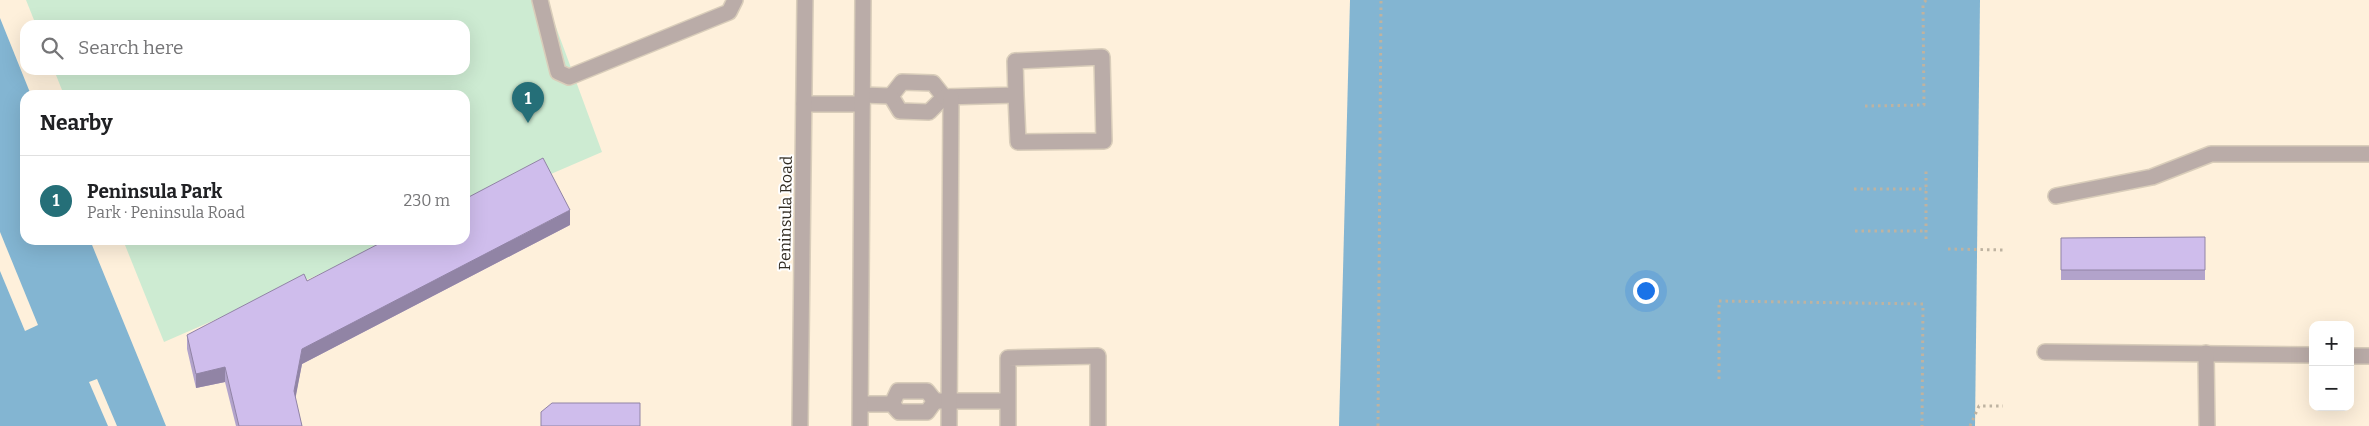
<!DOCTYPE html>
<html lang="en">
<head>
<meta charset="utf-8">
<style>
	:root { --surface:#fff; --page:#f2f2f2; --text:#202124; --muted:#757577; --line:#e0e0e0; --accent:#256f78 }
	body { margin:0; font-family:Bitter,serif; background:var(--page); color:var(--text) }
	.controls { position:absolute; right:15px; bottom:15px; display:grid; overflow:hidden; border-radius:10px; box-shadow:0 5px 20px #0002 }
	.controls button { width:45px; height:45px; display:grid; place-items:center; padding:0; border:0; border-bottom:1px solid var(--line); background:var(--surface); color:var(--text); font:25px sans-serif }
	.you { position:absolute; left:1645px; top:290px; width:18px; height:18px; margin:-12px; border:4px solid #fff; border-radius:50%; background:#1a73e8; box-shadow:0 0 0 8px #1a73e833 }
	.badge { display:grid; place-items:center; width:32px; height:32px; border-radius:50%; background:var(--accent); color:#fff; font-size:16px; font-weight:700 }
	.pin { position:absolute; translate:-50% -41px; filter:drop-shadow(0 1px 2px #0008) }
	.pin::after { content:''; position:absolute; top:26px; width:18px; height:15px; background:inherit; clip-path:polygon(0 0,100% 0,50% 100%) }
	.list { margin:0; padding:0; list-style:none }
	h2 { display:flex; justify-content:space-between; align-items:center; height:65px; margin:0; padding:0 20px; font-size:21px }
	h2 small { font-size:16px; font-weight:400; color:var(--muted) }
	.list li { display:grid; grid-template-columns:32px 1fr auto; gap:15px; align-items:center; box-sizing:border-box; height:90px; padding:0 20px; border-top:1px solid var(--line) }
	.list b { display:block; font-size:19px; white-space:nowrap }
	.list p { margin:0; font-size:16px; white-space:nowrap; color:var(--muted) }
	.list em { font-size:16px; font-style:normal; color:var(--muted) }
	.icon { flex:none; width:28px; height:28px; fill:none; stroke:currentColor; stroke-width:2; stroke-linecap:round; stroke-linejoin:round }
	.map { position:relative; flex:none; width:2369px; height:426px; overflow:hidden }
	.search { position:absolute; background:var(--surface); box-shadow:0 5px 20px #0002; left:20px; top:20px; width:450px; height:55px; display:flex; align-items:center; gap:12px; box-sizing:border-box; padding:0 18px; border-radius:15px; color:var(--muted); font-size:19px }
	.panel { position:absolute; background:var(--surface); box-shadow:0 5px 20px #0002; left:20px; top:90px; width:450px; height:155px; border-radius:15px }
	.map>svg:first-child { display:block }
	.green { fill:#cdebd2 }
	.water { fill:#83b5d2 }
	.pier { fill:#fef0db }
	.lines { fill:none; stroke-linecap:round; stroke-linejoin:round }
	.lane-casing { stroke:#d9cdba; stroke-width:18 }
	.street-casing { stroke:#d9cdba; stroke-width:18 }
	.path { stroke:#beb3a1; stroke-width:3; stroke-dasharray:2.5 4; stroke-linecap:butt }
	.lane { stroke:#baaca8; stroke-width:15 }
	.street { stroke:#baaca8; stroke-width:15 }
	.wall { fill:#b2a3cb }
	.shaded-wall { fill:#9184a5 }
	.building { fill:#cfbdec; stroke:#9184a5 }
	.labels { text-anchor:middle; stroke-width:4; stroke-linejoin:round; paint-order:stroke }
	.street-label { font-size:16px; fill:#322c22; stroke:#fff }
</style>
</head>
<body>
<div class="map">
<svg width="2369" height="426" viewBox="0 0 2369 426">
	<rect width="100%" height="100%" fill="#fef0db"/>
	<g class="green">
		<path d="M26,0H546L602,152L465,211V95H64L54,70H465V25H36Z"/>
		<path d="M123,240H398L164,342Z"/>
	</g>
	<g class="water">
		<path d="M1350,0H1980L1975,426H1339Z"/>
		<path d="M0,18L31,95H25V240H90L166,426H0Z"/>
	</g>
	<g class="pier">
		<path d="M0,232L38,325L25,331L0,271Z"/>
		<path d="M97,379L117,426H108L89,382Z"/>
	</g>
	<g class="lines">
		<g class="lane-casing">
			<g id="lane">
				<path d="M540,0L558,72L569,77L729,12L735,0"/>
				<path d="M902,82L933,83L944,97L929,112L900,111L891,96Z"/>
				<path d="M862,95L891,96"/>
				<path d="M944,97L1016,95L1018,142L1104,141L1102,57L1015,61L1016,95"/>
				<path d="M2056,196L2152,177L2211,154H2369"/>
				<path d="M2045,352L2313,355"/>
				<path d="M2206,353L2207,426"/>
				<path d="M2350,356H2369"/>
				<path d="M939,401H1007"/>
				<path d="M861,404H892L899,412H927L935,401L927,391H898L892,404"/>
				<path d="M949,426L951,97"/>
				<path d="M1008,426V358L1098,356V426"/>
			</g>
		</g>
		<g class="street-casing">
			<g id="street">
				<path d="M804,104H862"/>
				<path d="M800,426L805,0"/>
				<path d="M860,426L863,0"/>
			</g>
		</g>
		<g class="path">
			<path d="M1865,106L1924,105L1923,4L1926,0"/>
			<path d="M1854,189H1926"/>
			<path d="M1855,231H1926"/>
			<path d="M1926,239V170"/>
			<path d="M1948,249L2004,250"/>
			<path d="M1719,379V301L1923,304L1922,426"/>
			<path d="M1378,426L1381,0"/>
			<path d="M1970,426L1979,406H2003"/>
		</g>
		<use href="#lane" class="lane"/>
		<use href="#street" class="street"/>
	</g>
	<g class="wall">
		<path d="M570,225L302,364L295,398L302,426H236L225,382L196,388L187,349V335L307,281Z"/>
		<path d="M2205,237V280H2061V238Z"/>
	</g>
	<g class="shaded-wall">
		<path d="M570,210V225L302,364L294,406V391L302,349Z"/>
		<path d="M225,367V382L196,388V374Z"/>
	</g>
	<g class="building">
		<path d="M543,158L570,210L302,349L294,391L302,426H239L225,367L196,374L187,335L304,274L307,281L386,240H465V199Z"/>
		<path d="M2205,237V270H2061V238Z"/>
		<path d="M552,403H640V426H541V412Z"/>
	</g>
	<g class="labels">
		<g class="street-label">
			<text transform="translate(785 213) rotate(-89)" y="6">Peninsula Road</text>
		</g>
	</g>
</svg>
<div class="controls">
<button>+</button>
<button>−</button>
</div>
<div class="you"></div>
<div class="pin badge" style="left:528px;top:123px">1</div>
<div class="search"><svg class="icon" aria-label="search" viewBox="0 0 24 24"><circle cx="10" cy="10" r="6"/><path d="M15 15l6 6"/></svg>Search here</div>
<section class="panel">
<h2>Nearby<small></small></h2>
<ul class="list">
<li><span class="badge">1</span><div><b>Peninsula Park</b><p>Park · Peninsula Road</p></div><em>230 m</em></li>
</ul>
</section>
</div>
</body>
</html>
